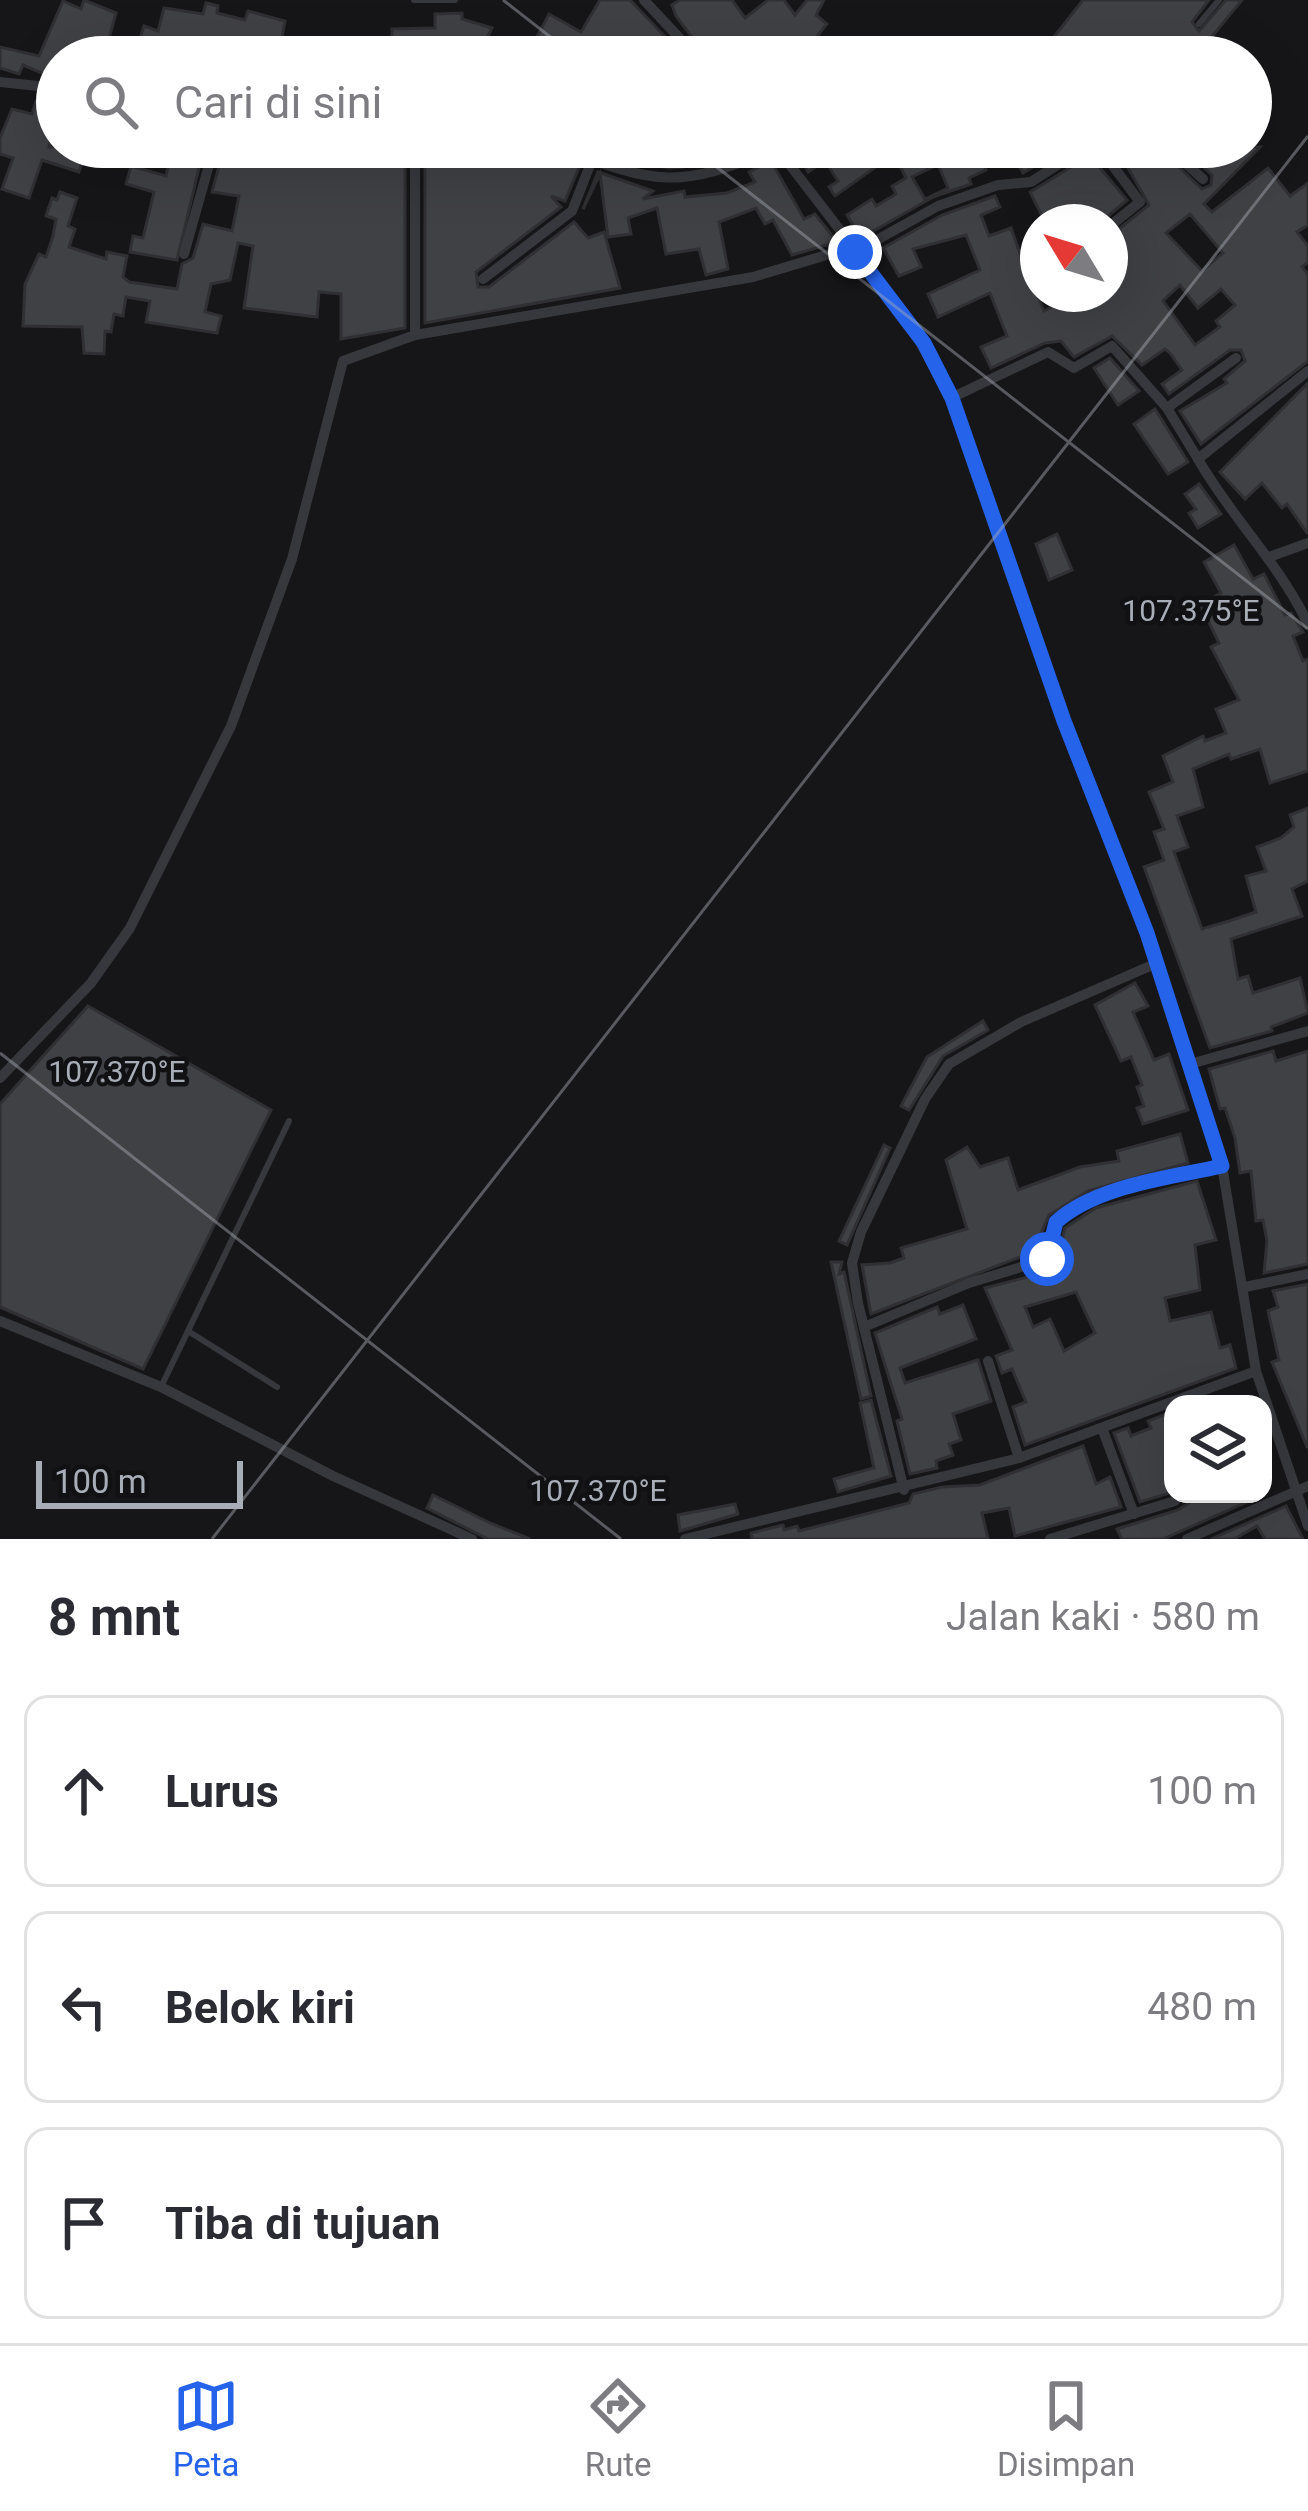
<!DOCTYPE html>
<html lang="id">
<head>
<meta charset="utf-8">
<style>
	:root { --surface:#fff; --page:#f2f2f3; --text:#2b2b33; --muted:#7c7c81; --line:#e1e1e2; --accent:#2563eb }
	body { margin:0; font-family:Roboto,sans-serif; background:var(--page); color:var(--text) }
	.controls { position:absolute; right:36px; bottom:36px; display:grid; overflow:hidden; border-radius:24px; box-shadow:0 12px 48px #0002 }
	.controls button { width:108px; height:108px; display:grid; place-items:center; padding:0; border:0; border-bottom:3px solid var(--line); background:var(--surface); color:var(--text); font:60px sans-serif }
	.compass { position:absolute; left:1020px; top:204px; width:108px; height:108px; border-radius:50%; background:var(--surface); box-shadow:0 12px 48px #0002; rotate:308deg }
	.scale { position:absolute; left:36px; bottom:30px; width:207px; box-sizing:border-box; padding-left:12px; border:6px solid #a8adb8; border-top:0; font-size:33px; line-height:42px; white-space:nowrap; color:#a8adb8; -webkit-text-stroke:9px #111113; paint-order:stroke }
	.stop { position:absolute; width:36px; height:36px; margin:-27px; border:9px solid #2563eb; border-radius:50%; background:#fff }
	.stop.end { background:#2563eb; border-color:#fff; box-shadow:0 3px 12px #0008 }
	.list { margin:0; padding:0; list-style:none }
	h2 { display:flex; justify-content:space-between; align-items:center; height:156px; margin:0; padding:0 48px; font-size:51px }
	h2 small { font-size:39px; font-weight:400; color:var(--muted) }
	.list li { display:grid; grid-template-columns:78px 1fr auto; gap:36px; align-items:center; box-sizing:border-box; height:192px; margin:0 24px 24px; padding:0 24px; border:3px solid var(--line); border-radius:24px }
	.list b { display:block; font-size:45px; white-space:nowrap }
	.list em { font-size:39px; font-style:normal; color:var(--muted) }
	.icon { flex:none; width:66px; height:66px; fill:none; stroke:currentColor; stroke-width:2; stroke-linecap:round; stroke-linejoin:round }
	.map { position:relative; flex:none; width:1308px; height:1539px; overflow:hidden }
	.search { position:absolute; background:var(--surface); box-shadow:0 12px 48px #0002; left:36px; right:36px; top:36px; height:132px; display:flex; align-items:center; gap:30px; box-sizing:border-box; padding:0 42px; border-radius:66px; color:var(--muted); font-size:45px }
	.sheet { height:804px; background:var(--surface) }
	nav { display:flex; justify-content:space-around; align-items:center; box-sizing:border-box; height:168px; border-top:3px solid var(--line); background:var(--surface); font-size:33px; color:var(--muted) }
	nav a { display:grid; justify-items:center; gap:6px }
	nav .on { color:var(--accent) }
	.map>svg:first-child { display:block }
	.building { fill:#404145; stroke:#303034; stroke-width:3; fill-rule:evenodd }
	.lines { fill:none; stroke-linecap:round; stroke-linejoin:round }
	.lane { stroke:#37383d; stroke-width:6 }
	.street { stroke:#37383d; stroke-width:10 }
	.route { stroke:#2563eb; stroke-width:15 }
	.ticks { fill:none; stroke:#a8adb8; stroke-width:3; stroke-opacity:0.45 }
	.ticks-label { font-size:30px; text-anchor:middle; fill:#a8adb8; stroke:#111113; stroke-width:9; stroke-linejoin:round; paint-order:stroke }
</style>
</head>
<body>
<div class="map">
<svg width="1308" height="1539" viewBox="0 0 1308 1539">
	<rect width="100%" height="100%" fill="#161618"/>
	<g class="building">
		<path d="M84,0L116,13L104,57H57L53,78L23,65L19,74L0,68V47L39,56L63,1L81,9Z"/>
		<path d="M600,0H630L673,45L663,57H518L508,52L513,42L530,50L549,14L581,32Z"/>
		<path d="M680,0H732L745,18L768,0H784L795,15L807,0H824L816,15L827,24L815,39L833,57H707L676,16L672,5Z"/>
		<path d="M1083,0H1209L1192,22L1199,31L1226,0H1242L1195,57H1156L1146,49L1140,57H1038Z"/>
		<path d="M206,3L218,6L217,13L245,20L248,11L285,21L282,37L300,39L298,57H134L144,26L158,31L164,8L203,14Z"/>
		<path d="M462,13V19L492,28L478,57H391L392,29L435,28V14Z"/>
		<path d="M36,101L57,107L49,147H87L79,172L42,160L29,198L2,189L13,158L0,154V138L12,109L32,114Z"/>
		<path d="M173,147H204L177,260L130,252L133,236L143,238L154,192L126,184L131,166L166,176Z"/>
		<path d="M224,147H405V328L341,339V294L319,292L317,317L244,308L253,246L238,243L230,280L211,284L205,312L221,316L217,333L146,322L150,301L126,297L123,316L114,314L111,332L105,331L104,354L84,353L82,327L23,326L25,284L39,254L46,257L53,236L56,219L46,216L52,198L57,200L60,192L77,198L68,226L75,229L69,247L106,259L107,252L127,256L123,277L129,282L177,289L182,264L193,258L203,224L232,231L239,196L212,192Z"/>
		<path d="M425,147H527L526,151L546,158L548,152L580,165L565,201L551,196L561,207L476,272L478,287H489L574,222L588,238L604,232L620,288L425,323Z"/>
		<path d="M598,147H743L745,150L726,157L722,151L712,161L697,156L684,167L669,168L624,160Z"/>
		<path d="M796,147H927L937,165L912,177L925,199L948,188L939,167L979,153L986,170L969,178L971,184L933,197L861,238L847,215L872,199L876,206L896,194L892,186L906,178L894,154L835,196L829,187L838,181L825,161L808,172Z"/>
		<path d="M1008,147H1067L1023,173Z"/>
		<path d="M1133,147H1158L1202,189L1211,185L1212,175L1182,147H1260L1204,204L1212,212L1268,168L1290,196L1308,183V225L1297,232L1308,246V262L1302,267L1308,274V361L1201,444L1180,411L1227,383L1224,379L1245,361L1241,350H1230L1169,394L1162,384L1182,370L1170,353L1165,349L1142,365L1112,336L1074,357L1061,341L1045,343L991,368L981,347L1007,336L990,293L938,317L928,294L980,270L966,235L913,249L921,267L899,276L883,248L942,215L995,196L1000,207L981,215L989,236L1011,228L1023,262L1038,255V297L1044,311L1077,294H1110V236L1149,205L1123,159ZM1190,214L1223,253L1202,271L1166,233ZM1180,285L1198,308L1221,289L1235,305L1216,321L1220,327L1195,345L1163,301Z"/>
		<path d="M771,161L804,219L815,214L837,242L792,255L773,220L765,224L756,208L719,222L728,269L706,275L699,249L666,254L657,208L628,218L631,234L608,237L600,174L583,209L598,172L653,191L643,199L684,191L685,197L727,193L755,182L749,172Z"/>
		<path d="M1081,161L1096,163L1127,200L1101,222H1045L1030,192Z"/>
		<path d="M1110,358L1139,391L1118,405L1094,368Z"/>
		<path d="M1308,383V533H1307L1287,504L1282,508L1262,483L1245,499L1220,472Z"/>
		<path d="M1155,409L1188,462L1168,474L1134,424Z"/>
		<path d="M1199,484L1221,514L1198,528L1189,513L1196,509L1185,494Z"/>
		<path d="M1057,534L1072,570L1049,580L1036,544Z"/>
		<path d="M1234,545L1253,579L1264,574L1285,615L1291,613L1303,632L1293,636L1303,661L1308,659V771L1270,783L1260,749L1231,759L1229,754L1193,769L1203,807L1177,816L1188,847L1174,852L1202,929L1229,921L1256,912L1246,876L1266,871L1257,847L1281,838L1294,827L1290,815L1308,808V881L1292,889L1302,916L1231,939L1238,979L1248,976L1253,993L1300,978L1308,1013L1271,1027L1272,1031L1210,1048L1144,867L1164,860L1154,832L1164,829L1149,792L1173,782L1163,756L1203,736L1205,741L1226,733L1216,709L1239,700L1211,647L1219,643L1200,604L1221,593L1204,562Z"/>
		<path d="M1135,983L1148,1006L1133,1012L1154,1060L1169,1054L1188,1110L1143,1124L1137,1108L1144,1106L1137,1087L1142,1085L1131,1057L1121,1061L1095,1005Z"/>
		<path d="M88,1006L271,1110L143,1369L0,1307V1104Z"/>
		<path d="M983,1021L988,1030L943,1056L909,1110L901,1106L927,1057Z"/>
		<path d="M1273,1051L1276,1061L1308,1051V1264L1264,1273L1267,1241L1263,1220L1256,1221L1251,1171L1240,1173L1235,1138L1225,1108L1220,1109L1209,1069Z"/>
		<path d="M1180,1134L1188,1163L1088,1191L1049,1215L1033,1252L871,1314L862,1265L890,1263L904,1258L901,1248L967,1229L946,1160L967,1147L980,1167L1008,1158L1018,1190L1080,1167L1119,1161L1117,1151Z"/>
		<path d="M884,1145L890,1148L847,1245L839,1241Z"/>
		<path d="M1197,1181L1216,1240L1195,1245L1200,1290L1165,1298L1170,1321L1211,1312L1220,1348L1230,1345L1236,1368L1025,1445L1013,1407L1026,1402L1012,1369L1002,1373L996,1356L1012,1350L985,1288L1062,1268L1059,1252L1065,1228L1096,1208ZM1076,1292L1095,1333L1064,1351L1050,1319L1033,1327L1025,1307Z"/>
		<path d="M831,1262H842L839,1274L844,1272L871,1396L861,1399Z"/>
		<path d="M1308,1284V1447H1307L1272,1362L1279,1360L1268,1311L1278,1307L1273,1291Z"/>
		<path d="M963,1305L976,1339L900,1368L905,1383L978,1360L991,1401L953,1414L961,1440L949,1444L953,1455L936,1461L937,1468L910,1474L897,1421L902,1419L875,1333L937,1307L940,1314Z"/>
		<path d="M871,1400L891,1476L838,1492L834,1479L874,1468L860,1403Z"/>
		<path d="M1172,1412L1173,1492L1140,1502L1114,1433L1128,1428L1131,1436L1151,1428L1148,1421Z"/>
		<path d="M1083,1446L1096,1484L1110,1477L1121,1507L1015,1536L1009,1508L982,1513L988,1539H752L751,1533L783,1525L784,1530L797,1526L799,1531L909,1503L913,1494L942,1487L980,1485Z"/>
		<path d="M1220,1494L1263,1495L1163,1539H1122L1117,1529L1178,1510L1200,1496L1202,1501Z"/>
		<path d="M433,1495L490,1523L530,1539H488L427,1508Z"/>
		<path d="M735,1504L738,1514L680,1531L678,1515Z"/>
		<path d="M1286,1506L1303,1539H1265L1257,1526L1234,1539H1211Z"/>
	</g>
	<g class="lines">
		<g class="lane">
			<path d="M414,0H455"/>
			<path d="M1199,24L1219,0"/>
			<path d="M188,1331L277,1387"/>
			<path d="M161,1387L289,1121"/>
		</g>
		<g class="street">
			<path d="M644,0L697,57"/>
			<path d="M0,82L57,88"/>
			<path d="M415,147V335"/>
			<path d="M560,147C657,186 680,189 777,148"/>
			<path d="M776,147L904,313L951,398L1064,721L1147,933L1222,1166L1256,1371L1308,1526"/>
			<path d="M1168,147L1203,179"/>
			<path d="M1104,154L1140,202L1110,226"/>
			<path d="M855,252L938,206L998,185L1031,182L1079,151L1112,155L1123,147"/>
			<path d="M184,254L214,147"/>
			<path d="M483,279L572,211L592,160"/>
			<path d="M1308,371L1198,459C1231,517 1279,563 1308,624"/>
			<path d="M951,398L1048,352L1074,368L1112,346L1167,408L1198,459"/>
			<path d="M1167,408L1236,358"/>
			<path d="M1269,557L1308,543"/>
			<path d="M1190,1064L1308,1031"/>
			<path d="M0,1078L91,983L130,928L231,726L292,559L343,361L415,335L753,277L850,248"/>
			<path d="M1245,1287L1308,1274"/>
			<path d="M0,1321L161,1387L333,1476L472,1539"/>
			<path d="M864,1327L969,1283L1047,1259L1056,1222C1098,1185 1169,1178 1222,1166"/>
			<path d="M988,1361L1019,1458"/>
			<path d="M1102,1428L1134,1514"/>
			<path d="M904,1490L858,1303L852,1263L861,1232L925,1099L949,1064L1021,1022L1157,963"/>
			<path d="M685,1539L1019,1458L1256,1371"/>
			<path d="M1050,1539L1175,1501"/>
			<path d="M1187,1539L1308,1486"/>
		</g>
	</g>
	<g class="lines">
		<path class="route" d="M855,252L924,343L952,398L1064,721L1147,933L1222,1166C1170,1178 1097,1185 1056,1222L1047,1259"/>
	</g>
	<path class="ticks" d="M503,0L576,57M691,147L1308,629M0,1053L621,1539M212,1539L1308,136"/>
	<g class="ticks-label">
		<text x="1191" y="621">107.375°E</text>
		<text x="117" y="1082">107.370°E</text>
		<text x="598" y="1501">107.370°E</text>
	</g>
</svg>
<div class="controls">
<button><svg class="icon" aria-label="layers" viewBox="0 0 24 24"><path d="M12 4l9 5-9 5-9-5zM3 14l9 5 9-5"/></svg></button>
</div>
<svg class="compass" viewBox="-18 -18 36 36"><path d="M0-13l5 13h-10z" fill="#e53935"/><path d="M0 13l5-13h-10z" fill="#7c7c81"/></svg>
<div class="scale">100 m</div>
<div class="stop" style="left:1047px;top:1259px"></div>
<div class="stop end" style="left:855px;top:252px"></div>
<div class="search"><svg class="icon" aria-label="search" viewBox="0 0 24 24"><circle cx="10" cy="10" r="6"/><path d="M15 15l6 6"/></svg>Cari di sini</div>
</div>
<section class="sheet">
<h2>8 mnt<small>Jalan kaki · 580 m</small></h2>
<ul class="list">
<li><svg class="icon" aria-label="ahead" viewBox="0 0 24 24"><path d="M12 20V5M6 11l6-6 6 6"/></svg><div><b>Lurus</b></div><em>100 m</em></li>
<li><svg class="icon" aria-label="left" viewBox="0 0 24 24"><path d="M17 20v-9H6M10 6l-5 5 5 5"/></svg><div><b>Belok kiri</b></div><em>480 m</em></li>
<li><svg class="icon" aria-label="arrive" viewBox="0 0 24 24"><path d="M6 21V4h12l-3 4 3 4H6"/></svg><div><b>Tiba di tujuan</b></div></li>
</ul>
</section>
<nav>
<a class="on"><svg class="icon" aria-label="map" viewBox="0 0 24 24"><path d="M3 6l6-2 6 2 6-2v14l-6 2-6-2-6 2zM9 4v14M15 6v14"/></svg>Peta</a>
<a><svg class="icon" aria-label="directions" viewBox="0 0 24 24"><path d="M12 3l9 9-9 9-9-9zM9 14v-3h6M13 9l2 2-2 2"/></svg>Rute</a>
<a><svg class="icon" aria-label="saved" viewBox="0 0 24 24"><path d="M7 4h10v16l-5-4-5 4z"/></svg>Disimpan</a>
</nav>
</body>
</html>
